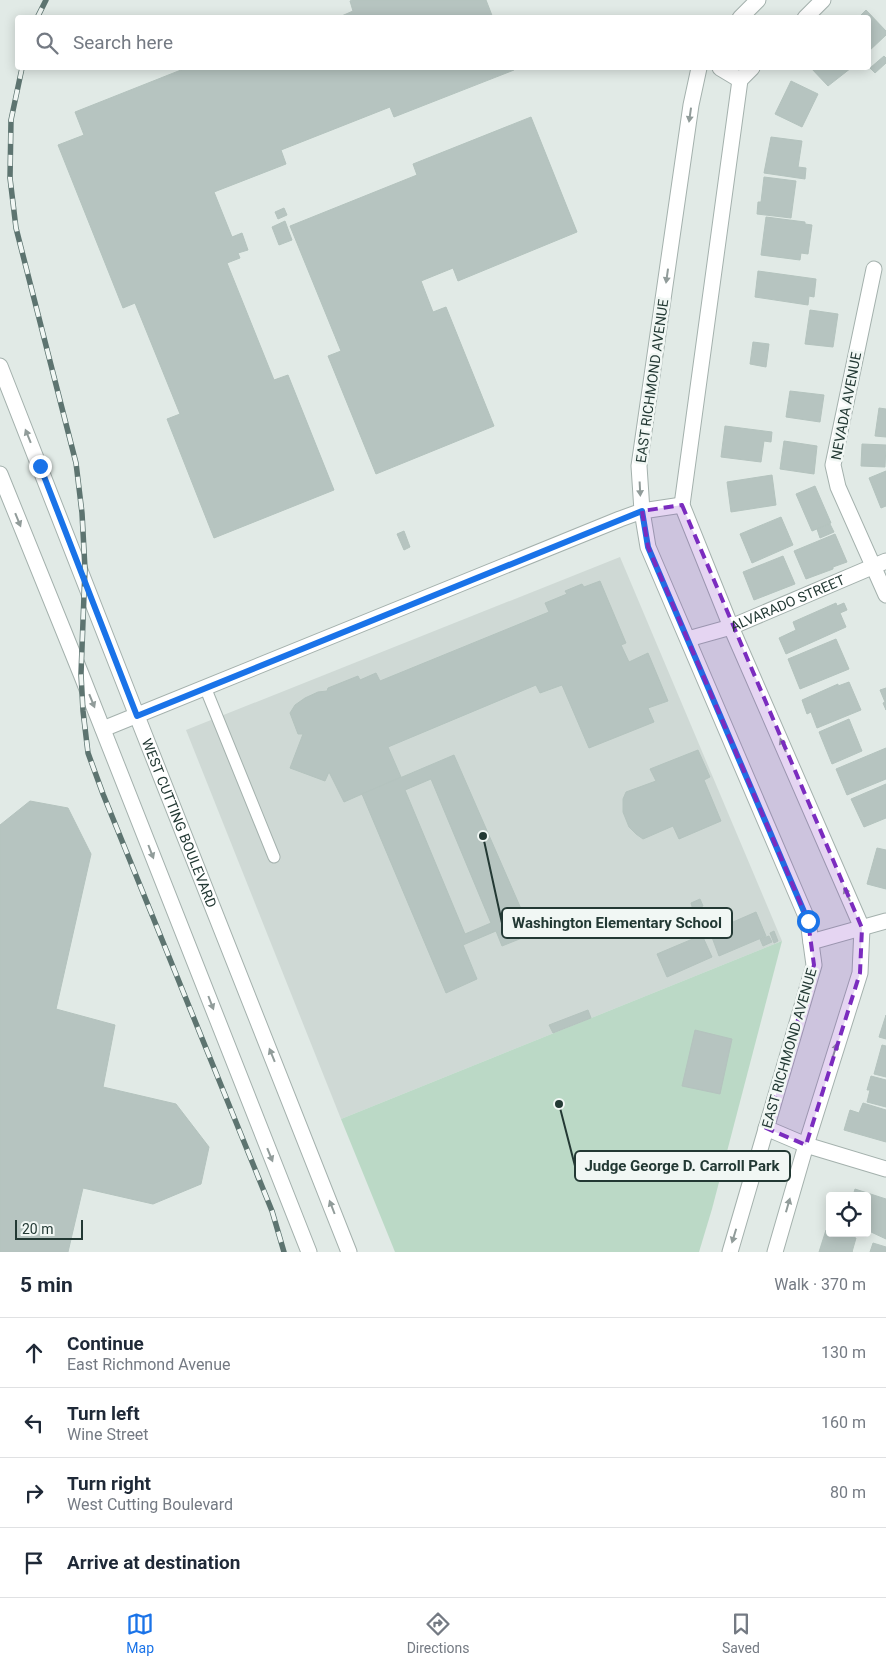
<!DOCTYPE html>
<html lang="en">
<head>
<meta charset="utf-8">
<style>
	:root { --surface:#fff; --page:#f6f6f7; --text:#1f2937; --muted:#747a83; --line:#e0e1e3; --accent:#1a73e8 }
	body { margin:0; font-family:Roboto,sans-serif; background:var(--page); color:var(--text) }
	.controls { position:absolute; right:15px; bottom:15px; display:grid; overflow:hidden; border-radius:5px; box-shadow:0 2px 12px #0003 }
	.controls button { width:45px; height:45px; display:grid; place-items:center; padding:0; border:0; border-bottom:1px solid var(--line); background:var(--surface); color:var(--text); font:25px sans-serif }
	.scale { position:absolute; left:15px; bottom:12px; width:68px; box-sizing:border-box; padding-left:5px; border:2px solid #233934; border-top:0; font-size:14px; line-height:18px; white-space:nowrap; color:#233934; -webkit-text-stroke:4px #f1f7f4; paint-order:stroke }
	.stop { position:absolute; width:15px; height:15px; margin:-11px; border:4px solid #1a73e8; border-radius:50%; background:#fff }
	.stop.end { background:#1a73e8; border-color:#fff; box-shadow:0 1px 5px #0008 }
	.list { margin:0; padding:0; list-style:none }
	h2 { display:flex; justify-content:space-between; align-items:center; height:65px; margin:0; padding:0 20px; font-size:21px }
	h2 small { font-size:16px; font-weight:400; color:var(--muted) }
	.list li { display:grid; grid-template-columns:32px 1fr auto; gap:15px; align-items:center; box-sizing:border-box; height:70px; padding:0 20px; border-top:1px solid var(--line) }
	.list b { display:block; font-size:19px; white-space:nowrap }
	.list p { margin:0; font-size:16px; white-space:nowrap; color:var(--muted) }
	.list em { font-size:16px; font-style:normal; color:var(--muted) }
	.icon { flex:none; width:28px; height:28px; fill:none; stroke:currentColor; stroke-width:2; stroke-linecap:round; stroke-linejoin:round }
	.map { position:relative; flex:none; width:886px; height:1252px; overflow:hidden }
	.search { position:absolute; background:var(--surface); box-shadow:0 2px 12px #0003; left:15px; right:15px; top:15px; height:55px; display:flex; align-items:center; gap:12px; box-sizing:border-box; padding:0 18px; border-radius:5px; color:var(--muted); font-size:19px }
	.sheet { height:345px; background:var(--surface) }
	nav { display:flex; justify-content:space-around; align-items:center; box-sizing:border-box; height:70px; border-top:1px solid var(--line); background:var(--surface); font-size:14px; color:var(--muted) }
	nav a { display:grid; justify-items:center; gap:2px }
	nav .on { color:var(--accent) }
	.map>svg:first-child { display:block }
	.built { fill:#cfd9d5 }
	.green { fill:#bbd9c6 }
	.building { fill:#b6c4c0; stroke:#b4c3be; fill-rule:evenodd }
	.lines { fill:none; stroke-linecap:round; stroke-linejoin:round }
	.service-casing { stroke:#a4b1ad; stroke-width:13 }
	.minor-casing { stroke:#a4b1ad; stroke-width:17 }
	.tertiary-casing { stroke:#a4b1ad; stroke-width:17 }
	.service { stroke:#fff; stroke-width:11 }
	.minor { stroke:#fff; stroke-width:15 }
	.tertiary { stroke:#fff; stroke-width:15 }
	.rail-casing { stroke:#5d7470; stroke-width:5.5 }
	.rail { stroke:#f1f7f4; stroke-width:4; stroke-dasharray:11; stroke-linecap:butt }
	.oneway { fill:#919c9a }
	.route { stroke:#1a73e8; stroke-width:6 }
	.marked { fill:#7b2cbf; fill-opacity:0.2; stroke:#7b2cbf; stroke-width:4; stroke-dasharray:10 6; stroke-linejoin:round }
	.labels { text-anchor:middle; stroke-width:5; stroke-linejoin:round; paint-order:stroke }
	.street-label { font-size:14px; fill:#233934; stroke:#f1f7f4 }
	.leader { fill:none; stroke:#233934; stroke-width:2 }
	.callout-dot { fill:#233934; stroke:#f1f7f4; stroke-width:2 }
	.callout { fill:#f1f7f4; stroke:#233934; stroke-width:2 }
	.callout-label { font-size:15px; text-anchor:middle; font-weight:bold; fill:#233934 }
</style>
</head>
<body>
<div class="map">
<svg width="886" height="1252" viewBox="0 0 886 1252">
	<rect width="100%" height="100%" fill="#e1eae6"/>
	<path class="built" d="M620,557L782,941L341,1119L186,730Z"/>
	<path class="green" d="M782,941L712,1209L699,1252H395L341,1119Z"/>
	<g class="building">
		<path d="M352,0H486L493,18H337L353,11L350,1Z"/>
		<path d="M866,10L886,31V35L868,52V18H858Z"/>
		<path d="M884,56L886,58V63L875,73L870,68Z"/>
		<path d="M186,68H513L514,70L394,117L390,107L281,150L286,164L214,192L232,237L242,233L248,250L238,253L240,258L227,263L274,380L288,375L334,490L214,538L167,419L180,414L135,303L123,308L58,145L84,135L75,112Z"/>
		<path d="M811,68H851L828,86Z"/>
		<path d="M791,81L818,94L802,127L775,114Z"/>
		<path d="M531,117L577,232L458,281L453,268L421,281L433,312L446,307L494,426L376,474L328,356L341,351L290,226L417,175L413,164Z"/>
		<path d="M771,137L802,141L798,167L806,168L805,179L764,173Z"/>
		<path d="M764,177L796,181L791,218L757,214L758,202H761Z"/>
		<path d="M284,208L287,215L278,219L275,212Z"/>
		<path d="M766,217L805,222V224L812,225L808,254L801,253L800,260L761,255Z"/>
		<path d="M285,221L292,240L279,245L272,227Z"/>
		<path d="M758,271L816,279L814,297L809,296L808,305L755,297Z"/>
		<path d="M810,310L838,314L833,347L805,344Z"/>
		<path d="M753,342L769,344L766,367L750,364Z"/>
		<path d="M790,391L824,395L820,422L786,417Z"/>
		<path d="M879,408L886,409V437L875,436Z"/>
		<path d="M725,426L772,432L771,442L764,441L761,462L721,457Z"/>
		<path d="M784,441L817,446L814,474L780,469Z"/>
		<path d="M862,444L886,445L885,467L861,466Z"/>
		<path d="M886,471V506L881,508L869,478Z"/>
		<path d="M772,475L776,505L731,512L727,482Z"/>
		<path d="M815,486L831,523L812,531L796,494Z"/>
		<path d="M781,517L793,545L752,563L740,534Z"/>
		<path d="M830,524L834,532L820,538L817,529Z"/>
		<path d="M404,531L410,547L404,550L397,534Z"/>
		<path d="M835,534L847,562L833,567V569L806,579L794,551Z"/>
		<path d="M783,556L795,584L754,600L743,572Z"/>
		<path d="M600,581L626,643L621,645L629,662L648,653L668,701L648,708L654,722L589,748L562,685L540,693L536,685L388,747L401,777L344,802L329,772L325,781L290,768L303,734H298L290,713L295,705L305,698L318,692L327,691L328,688L358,676L360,680L376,673L380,681L549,612L545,603L567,594L565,591L582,584L584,587Z"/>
		<path d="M836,603L837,606L844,603L847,610L840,613L846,627L786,654L779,638L796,630L793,622Z"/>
		<path d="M836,639L849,669L800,689L788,659Z"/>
		<path d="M849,682L861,710L817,728L811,712L807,714L802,700L838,684V686Z"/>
		<path d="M886,688V710L883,703L885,702L880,690Z"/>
		<path d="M849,719L862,751L832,764L819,732Z"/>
		<path d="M886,748V779L847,795L836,769Z"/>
		<path d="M698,750L710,777L704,780L721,821L679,839L673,826L643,839L636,834L629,827L623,812V799L626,792L656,781L650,769Z"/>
		<path d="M454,755L532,934L502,946L496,931L463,945L477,979L446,993L362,794ZM431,779L491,923L465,934L405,790Z"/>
		<path d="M886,784V818L864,827L851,799Z"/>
		<path d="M30,801L68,808L91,854L56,1009L115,1025L103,1087L176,1104L209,1147L201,1184L153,1204L83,1188L68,1252H0V825Z"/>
		<path d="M877,848L886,850V889L867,884Z"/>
		<path d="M700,899L703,906L693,910L691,903Z"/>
		<path d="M756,912L766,936L719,956L710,932Z"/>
		<path d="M774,931L778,941L774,943L770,933Z"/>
		<path d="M702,935L712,957L667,977L657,954Z"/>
		<path d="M769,936L772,942L763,946L760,939Z"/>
		<path d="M588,1010L591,1018L553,1033L549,1025Z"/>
		<path d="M886,1015V1039L879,1037Z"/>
		<path d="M695,1030L732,1039L720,1094L682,1086Z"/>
		<path d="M882,1045L886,1046V1077L874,1074Z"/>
		<path d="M871,1076L886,1080V1107L867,1102L870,1090H867Z"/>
		<path d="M863,1103L886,1110V1142L844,1130L850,1110L859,1113Z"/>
		<path d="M855,1189L886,1199V1239L869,1231L870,1224L867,1223V1196H853Z"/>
		<path d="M826,1230L830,1231V1233H838L856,1238L852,1252H853H819Z"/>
		<path d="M873,1243L886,1247V1252H870Z"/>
	</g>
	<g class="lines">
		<g class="service-casing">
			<path id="service" d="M205,687L274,857"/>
		</g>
		<g class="minor-casing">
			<g id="minor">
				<path d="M740,18L758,0"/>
				<path d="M805,18L823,0"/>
				<path d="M699,68L691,105L639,466L642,511L648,547L808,921L814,965L730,1252"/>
				<path d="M720,68L740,80"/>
				<path d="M752,68L740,80L682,505L731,627L862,928L860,973L806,1145L775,1252"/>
				<path d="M874,269L833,465L838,487L886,595"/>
				<path id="s1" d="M688,639L731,627L886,561"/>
				<path d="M103,729L620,519L642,511L682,505"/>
				<path d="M811,942L886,921"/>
				<path d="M766,1128L806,1145L886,1169"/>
			</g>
		</g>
		<g class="tertiary-casing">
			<g id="tertiary">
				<path id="s2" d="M0,366L137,716L349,1252"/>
				<path d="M0,474L81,674L309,1252"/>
			</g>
		</g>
		<use href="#service" class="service"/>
		<use href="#minor" class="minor"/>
		<use href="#tertiary" class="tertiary"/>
		<g class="rail-casing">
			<g id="rail">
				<path d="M37,18L46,0"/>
				<path d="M22,68L11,120L10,178L16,228L76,463L82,513L85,569L81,674L83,711L88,753L103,794L272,1211L284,1252"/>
			</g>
		</g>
		<use href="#rail" class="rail"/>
	</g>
	<defs><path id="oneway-solid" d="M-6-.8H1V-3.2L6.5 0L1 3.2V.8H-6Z" transform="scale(1.25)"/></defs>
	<g class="oneway">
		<use href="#oneway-solid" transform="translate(690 115) rotate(98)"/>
		<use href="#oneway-solid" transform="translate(667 276) rotate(98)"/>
		<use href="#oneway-solid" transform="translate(28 436) rotate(-112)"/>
		<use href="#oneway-solid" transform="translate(640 489) rotate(87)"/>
		<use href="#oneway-solid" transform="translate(18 520) rotate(68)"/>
		<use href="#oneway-solid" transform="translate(92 701) rotate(68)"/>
		<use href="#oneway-solid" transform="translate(783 745) rotate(-113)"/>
		<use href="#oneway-solid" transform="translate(151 852) rotate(69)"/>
		<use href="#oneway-solid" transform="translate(847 894) rotate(-113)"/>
		<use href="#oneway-solid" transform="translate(211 1003) rotate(69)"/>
		<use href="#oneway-solid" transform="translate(835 1050) rotate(-73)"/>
		<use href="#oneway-solid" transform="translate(272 1055) rotate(-112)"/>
		<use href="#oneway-solid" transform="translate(270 1155) rotate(68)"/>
		<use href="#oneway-solid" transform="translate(788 1205) rotate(-74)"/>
		<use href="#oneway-solid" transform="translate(332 1207) rotate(-111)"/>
		<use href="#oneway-solid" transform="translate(734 1236) rotate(107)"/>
	</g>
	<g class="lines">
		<path class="route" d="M40,466L137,716L642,511L648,547L808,921"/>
	</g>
	<path class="marked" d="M682,505L862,928L860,973L806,1145L766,1128L814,965L808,921L648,547L642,511Z"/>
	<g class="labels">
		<g class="street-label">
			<text transform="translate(652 381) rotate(-82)" y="5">EAST RICHMOND AVENUE</text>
			<text transform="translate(846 406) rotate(-79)" y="5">NEVADA AVENUE</text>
			<text dy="5" stroke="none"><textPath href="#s1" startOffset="106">ALVARADO STREET</textPath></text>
			<text dy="5" stroke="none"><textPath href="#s2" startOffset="491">WEST CUTTING BOULEVARD</textPath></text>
			<text transform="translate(789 1048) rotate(-74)" y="5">EAST RICHMOND AVENUE</text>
		</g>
	</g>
	<path class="leader" d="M483 836L502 923M559 1104L575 1166"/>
	<g class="callout-dot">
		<circle cx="483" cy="836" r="5"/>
		<circle cx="559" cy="1104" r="5"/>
	</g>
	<g class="callout">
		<rect x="502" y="908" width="230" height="30" rx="5"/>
		<rect x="575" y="1151" width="215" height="30" rx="5"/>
	</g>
	<g class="callout-label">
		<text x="617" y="928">Washington Elementary School</text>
		<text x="682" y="1171">Judge George D. Carroll Park</text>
	</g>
</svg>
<div class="controls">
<button><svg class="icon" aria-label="locate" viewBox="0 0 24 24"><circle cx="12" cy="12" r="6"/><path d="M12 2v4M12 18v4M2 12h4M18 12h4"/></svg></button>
</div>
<div class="scale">20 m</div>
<div class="stop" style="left:808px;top:921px"></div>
<div class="stop end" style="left:40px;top:466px"></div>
<div class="search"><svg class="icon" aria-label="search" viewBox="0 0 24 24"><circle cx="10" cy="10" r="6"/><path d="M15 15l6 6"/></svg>Search here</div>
</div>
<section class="sheet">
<h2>5 min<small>Walk · 370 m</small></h2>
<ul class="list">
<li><svg class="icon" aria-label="ahead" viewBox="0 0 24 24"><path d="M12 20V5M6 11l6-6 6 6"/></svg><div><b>Continue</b><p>East Richmond Avenue</p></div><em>130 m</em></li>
<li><svg class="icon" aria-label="left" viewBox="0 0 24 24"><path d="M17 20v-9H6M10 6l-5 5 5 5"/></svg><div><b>Turn left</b><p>Wine Street</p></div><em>160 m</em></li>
<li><svg class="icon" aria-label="right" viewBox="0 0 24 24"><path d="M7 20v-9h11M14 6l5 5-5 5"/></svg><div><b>Turn right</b><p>West Cutting Boulevard</p></div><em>80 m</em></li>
<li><svg class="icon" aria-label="arrive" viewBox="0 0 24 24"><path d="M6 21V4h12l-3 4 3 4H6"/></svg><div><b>Arrive at destination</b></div></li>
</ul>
</section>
<nav>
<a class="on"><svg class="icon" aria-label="map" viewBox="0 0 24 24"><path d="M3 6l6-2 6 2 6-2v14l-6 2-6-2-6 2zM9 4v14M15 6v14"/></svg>Map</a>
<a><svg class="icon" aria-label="directions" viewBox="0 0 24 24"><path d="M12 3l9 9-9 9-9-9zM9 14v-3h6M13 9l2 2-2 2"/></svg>Directions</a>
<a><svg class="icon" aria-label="saved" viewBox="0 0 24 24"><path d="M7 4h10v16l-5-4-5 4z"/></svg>Saved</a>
</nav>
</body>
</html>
